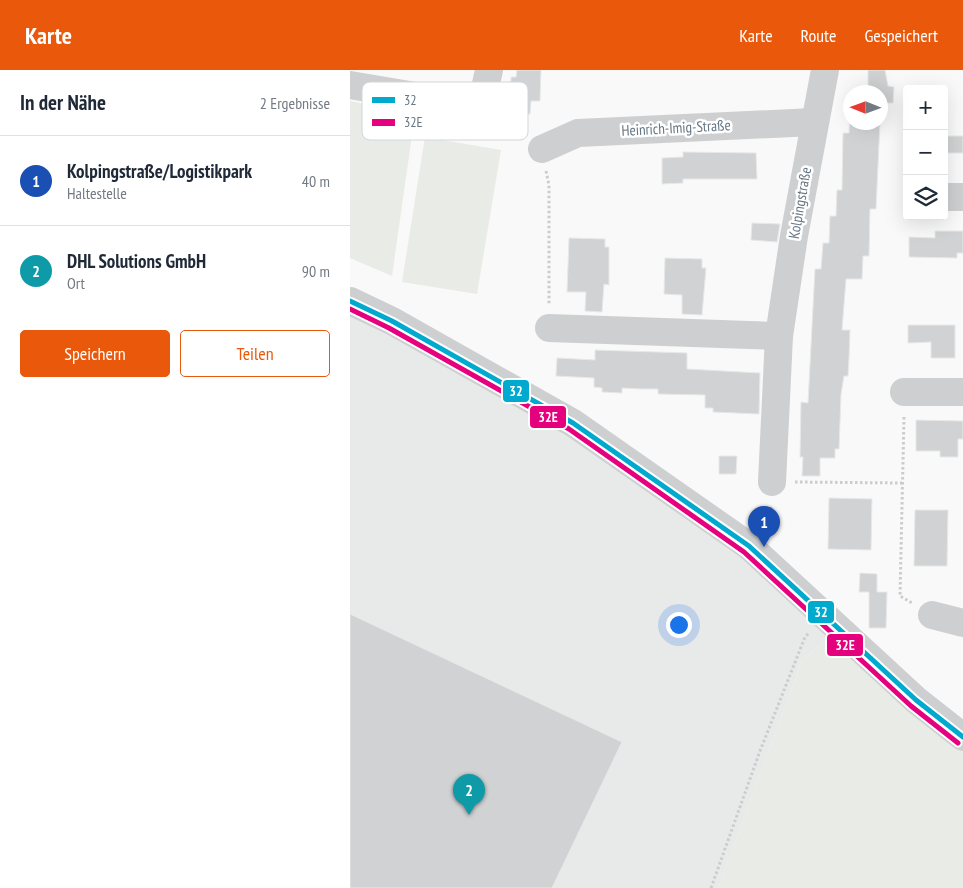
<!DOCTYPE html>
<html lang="de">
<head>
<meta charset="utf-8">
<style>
	:root { --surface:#fff; --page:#f6f6f7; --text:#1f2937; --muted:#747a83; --line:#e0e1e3; --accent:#ea580c }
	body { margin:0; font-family:"PT Sans Narrow",sans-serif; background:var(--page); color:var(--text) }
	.controls { position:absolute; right:15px; top:15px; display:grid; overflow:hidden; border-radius:5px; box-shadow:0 5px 20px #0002 }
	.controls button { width:45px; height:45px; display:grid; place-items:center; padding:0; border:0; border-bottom:1px solid var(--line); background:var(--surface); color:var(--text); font:25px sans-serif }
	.compass { position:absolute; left:493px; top:15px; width:45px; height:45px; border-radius:50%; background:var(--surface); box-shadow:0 5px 20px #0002; rotate:271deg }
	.you { position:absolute; left:328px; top:554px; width:18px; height:18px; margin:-12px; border:4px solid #fff; border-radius:50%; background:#1a73e8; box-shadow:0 0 0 8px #1a73e833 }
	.badge { display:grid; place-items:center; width:32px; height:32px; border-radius:50%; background:var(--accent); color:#fff; font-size:16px; font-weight:700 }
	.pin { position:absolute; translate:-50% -41px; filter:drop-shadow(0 1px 2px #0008) }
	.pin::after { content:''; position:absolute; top:26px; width:18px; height:15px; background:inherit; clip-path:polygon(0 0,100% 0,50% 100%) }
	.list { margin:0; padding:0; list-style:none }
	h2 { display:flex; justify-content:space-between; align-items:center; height:65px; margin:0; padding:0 20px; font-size:21px }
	h2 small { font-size:16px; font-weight:400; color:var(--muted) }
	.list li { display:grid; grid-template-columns:32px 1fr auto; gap:15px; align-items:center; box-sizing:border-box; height:90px; padding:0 20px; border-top:1px solid var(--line) }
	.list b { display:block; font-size:19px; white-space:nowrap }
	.list p { margin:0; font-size:16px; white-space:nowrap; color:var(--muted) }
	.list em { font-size:16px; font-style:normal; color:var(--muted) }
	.actions { display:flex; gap:10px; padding:15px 20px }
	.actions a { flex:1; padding:11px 0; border:1px solid var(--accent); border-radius:5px; text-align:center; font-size:18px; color:var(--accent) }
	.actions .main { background:var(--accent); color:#fff }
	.icon { flex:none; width:28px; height:28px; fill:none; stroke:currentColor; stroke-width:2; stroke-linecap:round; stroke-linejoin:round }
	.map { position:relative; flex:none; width:613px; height:818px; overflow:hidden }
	header { display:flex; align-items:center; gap:30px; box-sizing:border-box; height:70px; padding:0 25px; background:var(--accent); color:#fff }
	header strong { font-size:24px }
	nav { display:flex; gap:28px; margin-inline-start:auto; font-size:18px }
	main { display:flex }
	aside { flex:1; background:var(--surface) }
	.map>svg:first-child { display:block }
	.built { fill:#e8e9e9 }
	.green { fill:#e8ebe6 }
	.building { fill:#d0d2d3; stroke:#e8e8e8 }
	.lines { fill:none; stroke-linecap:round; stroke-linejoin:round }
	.path { stroke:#cbcccd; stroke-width:3; stroke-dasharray:2.5 2.5; stroke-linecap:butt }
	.minor { stroke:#cecfd0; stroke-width:28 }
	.bus-1-casing { stroke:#fff; stroke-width:9 }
	.bus-2-casing { stroke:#fff; stroke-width:9 }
	.bus-1 { stroke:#00a9ce; stroke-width:5 }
	.bus-2 { stroke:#e5007d; stroke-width:5 }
	.labels { text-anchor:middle; stroke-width:5; stroke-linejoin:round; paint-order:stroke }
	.street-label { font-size:15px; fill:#657683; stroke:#fff }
	.key { fill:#fff; stroke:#d1d6da; stroke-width:1 }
	.key-label { font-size:14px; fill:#657683 }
	.line-badge { stroke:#fff; stroke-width:2 }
	.badge-label { font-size:14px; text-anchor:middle; font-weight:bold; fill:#fff }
</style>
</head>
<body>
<header>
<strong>Karte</strong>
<nav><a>Karte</a><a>Route</a><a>Gespeichert</a></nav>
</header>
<main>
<aside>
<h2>In der Nähe<small>2 Ergebnisse</small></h2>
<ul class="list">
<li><span class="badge" style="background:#1a4fb4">1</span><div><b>Kolpingstraße/Logistikpark</b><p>Haltestelle</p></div><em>40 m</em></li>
<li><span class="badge" style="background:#0f9aa8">2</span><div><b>DHL Solutions GmbH</b><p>Ort</p></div><em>90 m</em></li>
</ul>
<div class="actions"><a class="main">Speichern</a><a>Teilen</a></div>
</aside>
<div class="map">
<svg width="613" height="818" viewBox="0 0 613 818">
	<rect width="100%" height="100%" fill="#f9f9f9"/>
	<path class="built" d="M0,243L126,306L383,471L480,566L452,590L368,818H0Z"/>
	<g class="green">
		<path d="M0,31L65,44L42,206L0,188Z"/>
		<path d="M75,67L151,80L127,224L52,212Z"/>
		<path d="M480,566L613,676V818H368L452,590Z"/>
	</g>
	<g class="building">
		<path d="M167,0H191L190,31H181L180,44L160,43L161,7H166Z"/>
		<path d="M518,0H535L538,16L544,17L543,33H531L530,44V22H518Z"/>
		<path d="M500,37V52H530L526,139H520L519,186H513L512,209H496L492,260H500L499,288L498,306H494L491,324L489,379H485V388H470V406H452L453,387H450L451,332L458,333L465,199H471L473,173H479L480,146H486L487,120H492L493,63H499Z"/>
		<rect x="594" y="66" width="19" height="17"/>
		<path d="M333,82L406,83L407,109H333V113L312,114V88L333,87Z"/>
		<path d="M402,153L430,154L427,172L401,170Z"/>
		<path d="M585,161H613V183H607V188L559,187V167L585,168Z"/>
		<path d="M219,168L255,169V177H259V215L254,214L252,242L235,241L236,222H217Z"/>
		<path d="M315,188L352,189V198H356L352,245L332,244V225L314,224Z"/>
		<path d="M558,255H605V288H581V272L558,273Z"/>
		<path d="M245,280L337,283V299L410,303L409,344L363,342V338H355V325L308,324V319H291L272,318V323L252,322V318L244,317V308L206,306L207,288L245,290Z"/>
		<path d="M566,350L613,351V369H608V387H590V381H566Z"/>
		<path d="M369,386H387L386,404H369Z"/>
		<path d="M479,428L522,429L521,480L478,479Z"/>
		<path d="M565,440H598L597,496H564Z"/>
		<path d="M510,503L527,504V522H537L536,558H519V522H509Z"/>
		<path d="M0,544L272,672L202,818H0Z"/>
	</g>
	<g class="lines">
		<g class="path">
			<path d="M154,44L166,48L176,61"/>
			<path d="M196,101L199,115V235"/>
			<path d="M554,347L550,526L562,533"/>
			<path d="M445,412L552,413"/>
			<path d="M413,457L420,447L421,436"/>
			<path d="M361,818L410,681L455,567L459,563"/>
		</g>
		<g class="minor">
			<path d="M0,15L131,37L139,0"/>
			<path d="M192,79L228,63L464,52"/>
			<path d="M594,127H613"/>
			<path d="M0,231L42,251L223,353L399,476L566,630L613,667"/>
			<path d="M199,258L429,266"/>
			<path d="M554,322H613"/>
			<path d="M422,412L429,266L444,166L475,0"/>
			<path d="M582,545L613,553"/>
		</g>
		<g class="bus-1-casing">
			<path id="bus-1" d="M0,231L42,251L223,353L399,476L566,630L613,667"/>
		</g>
		<g class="bus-2-casing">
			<path id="bus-2" d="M0,239L39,258L219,359L394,482L561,636L608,673"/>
		</g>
		<use href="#bus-1" class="bus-1"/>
		<use href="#bus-2" class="bus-2"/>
	</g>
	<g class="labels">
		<g class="street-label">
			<text transform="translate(326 58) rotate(-3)" y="5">Heinrich-Imig-Straße</text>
			<text transform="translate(450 133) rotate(-80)" y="5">Kolpingstraße</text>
		</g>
	</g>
	<rect x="12" y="12" width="166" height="58" rx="8" class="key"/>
	<rect x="22" y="27" width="23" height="6" fill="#00a9ce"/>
	<rect x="22" y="49" width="23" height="7" fill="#e5007d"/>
	<g class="key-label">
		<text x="54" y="35">32</text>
		<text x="54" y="57">32E</text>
	</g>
	<g class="line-badge">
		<rect x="152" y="309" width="28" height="24" rx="5" fill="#00a9ce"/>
		<rect x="179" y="335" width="38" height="24" rx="5" fill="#e5007d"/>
		<rect x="457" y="530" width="28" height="24" rx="5" fill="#00a9ce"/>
		<rect x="476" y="563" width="38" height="24" rx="5" fill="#e5007d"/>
	</g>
	<g class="badge-label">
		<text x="166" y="326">32</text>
		<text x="198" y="352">32E</text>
		<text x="471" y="547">32</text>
		<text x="495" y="580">32E</text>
	</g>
</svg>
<div class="controls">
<button>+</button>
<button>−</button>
<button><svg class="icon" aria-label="layers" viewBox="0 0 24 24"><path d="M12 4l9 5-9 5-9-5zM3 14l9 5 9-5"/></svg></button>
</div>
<svg class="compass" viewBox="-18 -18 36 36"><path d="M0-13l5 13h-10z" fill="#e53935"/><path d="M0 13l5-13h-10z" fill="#747a83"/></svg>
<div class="you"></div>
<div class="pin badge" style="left:414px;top:477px;background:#1a4fb4">1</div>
<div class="pin badge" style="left:119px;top:745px;background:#0f9aa8">2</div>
</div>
</main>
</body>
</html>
